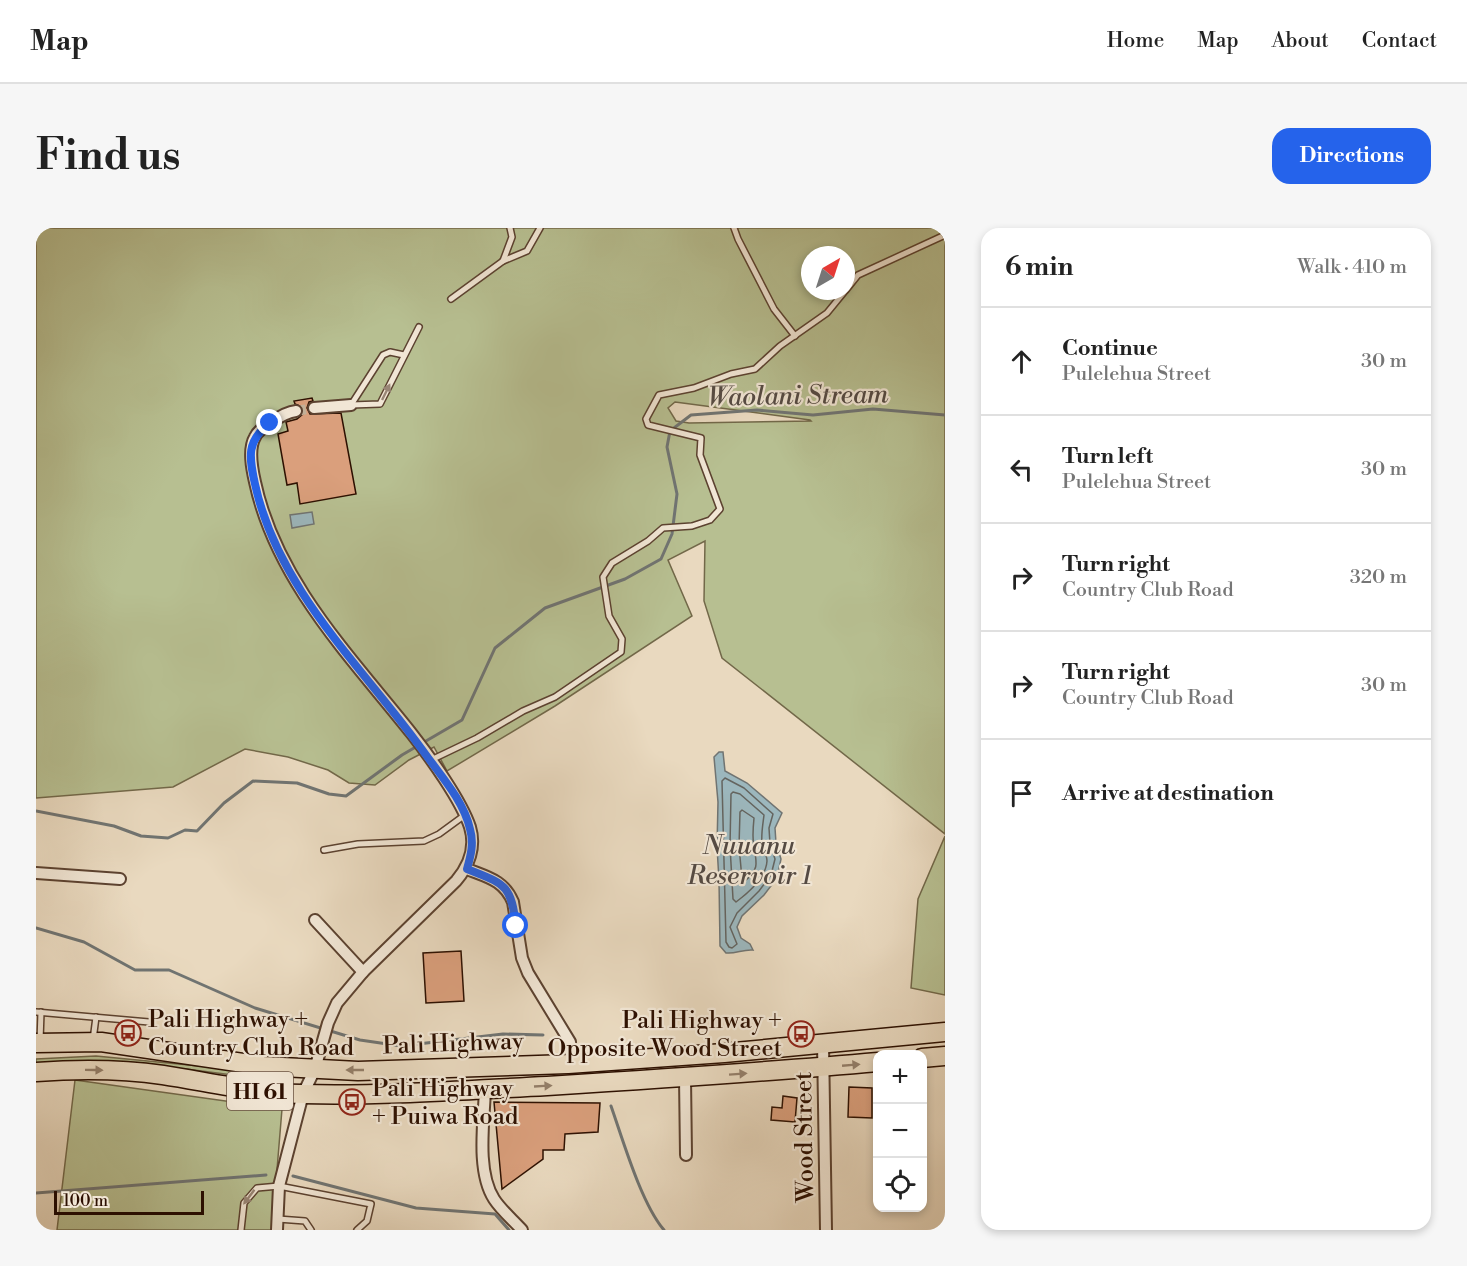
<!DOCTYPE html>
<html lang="en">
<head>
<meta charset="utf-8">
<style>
	:root { --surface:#fff; --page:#f6f6f6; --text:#222; --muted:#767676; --line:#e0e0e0; --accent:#2563eb }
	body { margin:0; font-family:"Libre Bodoni",serif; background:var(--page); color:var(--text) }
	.controls { position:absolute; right:18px; bottom:18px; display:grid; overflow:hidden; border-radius:12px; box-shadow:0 3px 9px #0003 }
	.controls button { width:54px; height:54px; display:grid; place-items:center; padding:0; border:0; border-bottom:2px solid var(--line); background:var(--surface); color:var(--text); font:30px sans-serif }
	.compass { position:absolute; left:765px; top:18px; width:54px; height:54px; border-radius:50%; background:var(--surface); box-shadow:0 3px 9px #0003; rotate:39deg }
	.scale { position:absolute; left:18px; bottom:15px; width:150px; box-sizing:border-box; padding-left:6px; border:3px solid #2d1001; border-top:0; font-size:16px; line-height:21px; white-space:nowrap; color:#2d1001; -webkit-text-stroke:4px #f1e6d5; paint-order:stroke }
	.stop { position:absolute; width:18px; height:18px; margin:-14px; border:4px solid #2563eb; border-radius:50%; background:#fff }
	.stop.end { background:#2563eb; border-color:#fff; box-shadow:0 2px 6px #0008 }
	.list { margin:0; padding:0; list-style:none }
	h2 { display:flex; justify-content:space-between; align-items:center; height:78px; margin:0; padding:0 24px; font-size:26px }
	h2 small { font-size:20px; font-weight:400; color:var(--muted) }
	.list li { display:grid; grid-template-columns:39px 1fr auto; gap:18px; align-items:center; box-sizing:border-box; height:108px; padding:0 24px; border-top:2px solid var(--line) }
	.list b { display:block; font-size:22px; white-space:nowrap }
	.list p { margin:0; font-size:20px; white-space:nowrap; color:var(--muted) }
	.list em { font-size:20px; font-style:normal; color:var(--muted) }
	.icon { flex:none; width:33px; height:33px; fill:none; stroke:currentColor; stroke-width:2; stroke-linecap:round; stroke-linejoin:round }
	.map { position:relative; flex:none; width:909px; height:1002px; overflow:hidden; border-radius:18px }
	header { display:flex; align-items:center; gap:36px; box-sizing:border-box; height:84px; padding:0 30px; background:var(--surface); border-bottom:2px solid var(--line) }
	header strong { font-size:28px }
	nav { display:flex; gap:33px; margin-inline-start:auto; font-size:21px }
	.intro { display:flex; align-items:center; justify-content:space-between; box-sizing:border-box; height:144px; padding:0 36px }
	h1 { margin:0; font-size:42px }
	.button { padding:15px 27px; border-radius:18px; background:var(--accent); color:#fff; font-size:21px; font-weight:700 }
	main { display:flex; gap:36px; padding:0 36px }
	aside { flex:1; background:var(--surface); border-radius:18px; box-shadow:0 3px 9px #0003 }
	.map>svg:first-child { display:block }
	.green { fill:#b7bf91; stroke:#726849; stroke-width:1.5; fill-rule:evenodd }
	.water { fill:#9cb7bd; stroke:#707472; stroke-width:1.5 }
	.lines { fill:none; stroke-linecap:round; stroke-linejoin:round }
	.shore { stroke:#64645f; stroke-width:1.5 }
	.stream { stroke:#707472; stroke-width:3 }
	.building { fill:#da9f7c; stroke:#2d1001; stroke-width:1.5 }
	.minor-tunnel { stroke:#c3b199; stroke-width:10; stroke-dasharray:10 5; stroke-linecap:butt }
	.service-casing { stroke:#5c4230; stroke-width:8 }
	.minor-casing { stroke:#5c4230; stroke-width:14 }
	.trunk-casing { stroke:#2d1001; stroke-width:21 }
	.service { stroke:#f1e6d5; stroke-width:5 }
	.minor { stroke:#f1e6d5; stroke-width:10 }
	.trunk { stroke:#e9d9bf; stroke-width:18 }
	.oneway { fill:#998676 }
	.oneway2 { fill:#947f6a }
	.route { stroke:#2563eb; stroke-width:8 }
	.labels { text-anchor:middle; stroke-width:4.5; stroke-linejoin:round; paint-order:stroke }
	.shield { fill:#f1e6d5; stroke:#685041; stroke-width:1.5 }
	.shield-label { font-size:22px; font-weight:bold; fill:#2d1001 }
	.poi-label { font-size:24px; fill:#2d1001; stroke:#f1e6d5; text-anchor:start }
	.street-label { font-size:24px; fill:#2d1001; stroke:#f1e6d5 }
	.water-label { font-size:26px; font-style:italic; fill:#544a43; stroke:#f1e6d5 }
</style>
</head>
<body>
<header>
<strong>Map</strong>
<nav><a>Home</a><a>Map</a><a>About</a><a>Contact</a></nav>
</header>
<div class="intro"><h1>Find us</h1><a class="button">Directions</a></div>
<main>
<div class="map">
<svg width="909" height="1002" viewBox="0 0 909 1002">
	<rect width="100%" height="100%" fill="#e9d9bf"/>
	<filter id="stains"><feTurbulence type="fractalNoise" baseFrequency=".00333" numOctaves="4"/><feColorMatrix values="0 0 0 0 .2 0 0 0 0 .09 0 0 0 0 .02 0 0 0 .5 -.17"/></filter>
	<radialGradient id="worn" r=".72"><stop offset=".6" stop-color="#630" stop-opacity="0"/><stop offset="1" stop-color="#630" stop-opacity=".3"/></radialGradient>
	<g class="green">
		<path d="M0,0H909V606L686,430L668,373L669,313L632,332L656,388L519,478L411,543L398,519L373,532L339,557L313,555L292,542L252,529L209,521L137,559L0,570ZM774,27H810V63H774ZM639,174L774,192L775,193L653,195L640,193L632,180Z"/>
		<path d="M909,608V767L875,760L882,671Z"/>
		<path d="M60,828L184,840L238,849L241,851L235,852L150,841L0,839V831Z"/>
		<path d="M39,852L246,881L236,1002H21Z"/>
	</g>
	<g class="water">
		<path d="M276,284L278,296L256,300L254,287Z"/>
		<path d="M683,524H687L689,543L711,555L746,585L739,600L740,615L745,631L741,650L728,667L706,688L701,699L705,710L714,716L717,722C707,721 700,726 690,725L684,718L683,652L681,619L682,574L678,529Z"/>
	</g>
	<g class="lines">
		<g class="shore">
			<path d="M689,550L708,560L737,586L733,600L734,616L739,631L735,647L723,663L701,685L694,699L701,716L696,720L693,719L690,714L686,553Z"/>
			<path d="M697,564L704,566L728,587C727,596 725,605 726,615C727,621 731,627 731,633C730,650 712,665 700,674L697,671L694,618L695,566Z"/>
			<path d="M706,582L718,590C717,600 716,610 718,619C721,636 723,641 709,653L706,651L703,618L704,584Z"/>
		</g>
		<g class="stream">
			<path d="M0,583L78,598L105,608L132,610L149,602L161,603L188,575L217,553L261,555L293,566L310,568L366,527L426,492L459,420L509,380L589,351L625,331L636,306L641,266L631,219L634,203L655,187L721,182L777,187L837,181L909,187"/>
			<path d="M0,700L48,714L99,742H133L219,780L324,812L365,818L467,806L507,807"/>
			<path d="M575,878C587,912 605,975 628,1002"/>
			<path d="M257,948L380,980L459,986L473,1002"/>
			<path d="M0,965L230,947"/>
		</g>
	</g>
	<g class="building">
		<path d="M276,170L277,173L273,174L271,180L274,186L305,185L320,266L264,276L261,255L251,257L242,206L252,203L250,194L261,191L267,186L266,179L259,176L258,173Z"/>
		<path d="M425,723L428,773L390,775L387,725Z"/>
		<path d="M813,859L836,860V890L812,889Z"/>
		<path d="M747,868L761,870L759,894L735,892L736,879L746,880Z"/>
		<path d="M458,874L564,875L562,904L529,906L528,922H507V931L466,961Z"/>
	</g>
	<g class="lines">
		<path class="minor-tunnel" d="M260,183L278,180"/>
		<g class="service-casing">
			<g id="service">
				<path d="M698,0L702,11L738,81L759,108"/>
				<path d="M467,33L491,23L504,0"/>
				<path d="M810,62L822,47L909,7"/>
				<path d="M415,71L467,33L476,9L474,0"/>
				<path d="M315,177L344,176L383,99"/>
				<path d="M315,177L347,127L354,124L368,127"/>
				<path d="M395,532L441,510L487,483L519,469L585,424L586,411L573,388L567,349L576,335L612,313L627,300L656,298L674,292L684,281L664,227L665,210L612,197L610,191L623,167L658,160L695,146L719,141L744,118L791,85L809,63"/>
				<path d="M288,622L322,616L388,613L403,606L429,587"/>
				<path d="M0,784L113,794"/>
				<path d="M57,812L60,789"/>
				<path d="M4,813L5,784"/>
				<path d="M242,991L269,993L275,1002"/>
				<path d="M205,1002L208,975L221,960L243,958L335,976L331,993L321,1002"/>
			</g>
		</g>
		<g class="minor-casing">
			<g id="minor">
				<path d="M278,180L315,177"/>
				<path d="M431,641C451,649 468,652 477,674L486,730L492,745L534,814L535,836"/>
				<path d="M0,645L84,651"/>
				<path d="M279,692L327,744"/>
				<path d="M787,816L790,1002"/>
				<path d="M649,850L650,927"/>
				<path d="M449,861C448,893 440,943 458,971C465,982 477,992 486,1002"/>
				<path d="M241,1002L243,958L267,866L279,841L292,795L301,775L327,744L420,653C433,638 440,619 434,599C425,572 394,529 376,506C315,429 240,353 219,254C216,241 212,221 219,209C222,202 230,198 236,194C243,189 251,184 260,183"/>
			</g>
		</g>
		<g class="trunk-casing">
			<g id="trunk">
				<path d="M0,815L65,814L227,838L322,843L532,836L688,825L909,804"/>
				<path d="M886,830L909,828"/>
				<path d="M0,844C42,841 85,841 127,847C173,854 219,865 266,866C347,868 430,862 511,858C621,851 731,844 842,834"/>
			</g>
		</g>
		<use href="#service" class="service"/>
		<use href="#minor" class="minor"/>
		<use href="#trunk" class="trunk"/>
	</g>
	<defs><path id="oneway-solid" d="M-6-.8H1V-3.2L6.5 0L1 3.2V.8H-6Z" transform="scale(1.5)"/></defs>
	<g class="oneway">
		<use href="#oneway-solid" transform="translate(350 164) rotate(-64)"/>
		<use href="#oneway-solid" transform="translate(213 969) rotate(127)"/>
	</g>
	<g class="oneway2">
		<use href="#oneway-solid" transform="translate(815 837) rotate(-5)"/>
		<use href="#oneway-solid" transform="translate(58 842) rotate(1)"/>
		<use href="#oneway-solid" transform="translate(319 842) rotate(-180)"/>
		<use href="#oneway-solid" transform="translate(702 846) rotate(-4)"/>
		<use href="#oneway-solid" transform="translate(507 858) rotate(-3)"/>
	</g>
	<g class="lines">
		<path class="route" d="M234,195C210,213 213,229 219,256C242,363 329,441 390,527C406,549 428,574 434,601C438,615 435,627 431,641C468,656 475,655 480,698"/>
	</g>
	<defs>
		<g id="bus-ring" transform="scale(1.35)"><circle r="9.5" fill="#f1e6d5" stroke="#8f2418" stroke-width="1.5"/><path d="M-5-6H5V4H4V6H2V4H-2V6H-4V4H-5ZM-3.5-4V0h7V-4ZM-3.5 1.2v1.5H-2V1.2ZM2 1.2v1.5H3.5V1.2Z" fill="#8f2418"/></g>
	</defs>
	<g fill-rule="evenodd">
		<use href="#bus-ring" x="92" y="805"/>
		<use href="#bus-ring" x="765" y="806"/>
		<use href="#bus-ring" x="316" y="874"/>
	</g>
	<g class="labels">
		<rect class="shield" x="191" y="844" width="66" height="38" rx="4.5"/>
		<g class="shield-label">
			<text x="224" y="871">HI 61</text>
		</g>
		<g class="poi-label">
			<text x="112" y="799">Pali Highway +<tspan x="112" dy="28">Country Club Road</tspan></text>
			<text x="746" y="800" text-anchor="end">Pali Highway +<tspan x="746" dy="28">Opposite Wood Street</tspan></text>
			<text x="336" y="868">Pali Highway<tspan x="336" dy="28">+ Puiwa Road</tspan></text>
		</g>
		<g class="street-label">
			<text transform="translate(417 815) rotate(-2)" y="8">Pali Highway</text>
			<text transform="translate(768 909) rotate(-91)" y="8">Wood Street</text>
		</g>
		<g class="water-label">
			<text transform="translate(762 167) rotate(-1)" y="9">Waolani Stream</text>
			<text x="713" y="626">Nuuanu<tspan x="713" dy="30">Reservoir 1</tspan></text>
		</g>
	</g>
	<rect width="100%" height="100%" filter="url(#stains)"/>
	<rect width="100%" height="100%" fill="url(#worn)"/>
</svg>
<div class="controls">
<button>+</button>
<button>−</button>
<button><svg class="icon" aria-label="locate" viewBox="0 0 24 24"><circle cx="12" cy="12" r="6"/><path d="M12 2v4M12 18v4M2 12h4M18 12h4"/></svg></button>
</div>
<svg class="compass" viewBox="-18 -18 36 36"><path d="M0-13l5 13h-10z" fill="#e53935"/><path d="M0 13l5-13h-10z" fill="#767676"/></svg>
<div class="scale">100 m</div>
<div class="stop" style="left:480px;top:698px"></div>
<div class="stop end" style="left:234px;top:195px"></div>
</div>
<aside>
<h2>6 min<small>Walk · 410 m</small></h2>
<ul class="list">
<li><svg class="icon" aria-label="ahead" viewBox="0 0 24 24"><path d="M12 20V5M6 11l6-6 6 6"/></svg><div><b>Continue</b><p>Pulelehua Street</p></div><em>30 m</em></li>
<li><svg class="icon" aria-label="left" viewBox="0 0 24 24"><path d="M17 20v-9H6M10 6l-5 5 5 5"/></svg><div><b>Turn left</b><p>Pulelehua Street</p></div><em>30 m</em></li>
<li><svg class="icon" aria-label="right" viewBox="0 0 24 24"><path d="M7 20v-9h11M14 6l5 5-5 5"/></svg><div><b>Turn right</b><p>Country Club Road</p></div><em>320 m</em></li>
<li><svg class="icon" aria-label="right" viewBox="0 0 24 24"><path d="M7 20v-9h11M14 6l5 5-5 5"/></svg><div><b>Turn right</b><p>Country Club Road</p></div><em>30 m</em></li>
<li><svg class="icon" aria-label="arrive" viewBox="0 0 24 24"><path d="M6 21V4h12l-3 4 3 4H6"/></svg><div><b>Arrive at destination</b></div></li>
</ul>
</aside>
</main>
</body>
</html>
